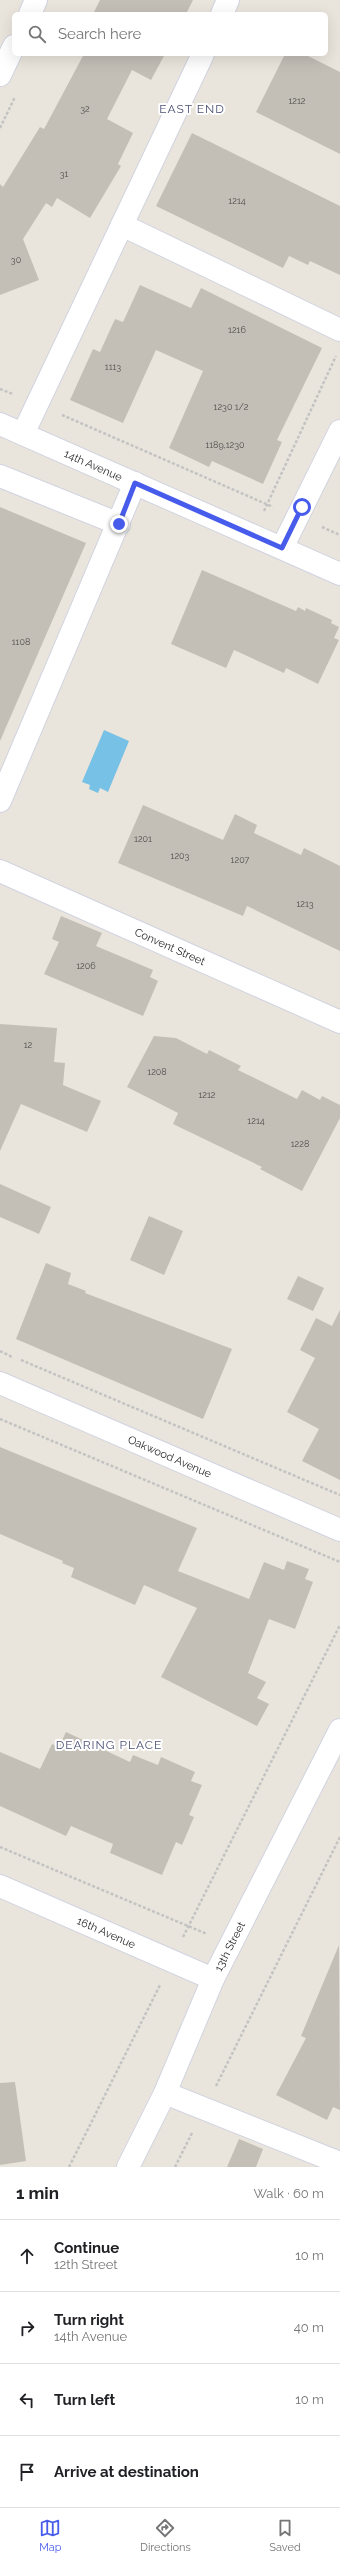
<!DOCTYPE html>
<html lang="en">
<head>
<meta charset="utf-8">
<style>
	:root { --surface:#fff; --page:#f6f6f6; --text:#202124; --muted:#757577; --line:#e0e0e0; --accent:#485cec }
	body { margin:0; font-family:Raleway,sans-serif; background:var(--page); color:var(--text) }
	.stop { position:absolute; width:12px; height:12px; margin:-9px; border:3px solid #485cec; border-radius:50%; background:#fff }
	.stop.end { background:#485cec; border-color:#fff; box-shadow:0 1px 4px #0008 }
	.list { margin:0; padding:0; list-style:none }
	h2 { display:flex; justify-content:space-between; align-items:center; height:52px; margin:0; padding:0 16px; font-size:17px }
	h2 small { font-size:13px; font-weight:400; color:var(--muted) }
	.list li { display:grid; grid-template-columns:26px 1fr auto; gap:12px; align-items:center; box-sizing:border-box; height:72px; padding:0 16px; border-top:1px solid var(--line) }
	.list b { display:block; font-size:15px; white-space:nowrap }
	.list p { margin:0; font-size:13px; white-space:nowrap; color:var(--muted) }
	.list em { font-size:13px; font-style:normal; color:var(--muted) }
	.icon { flex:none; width:22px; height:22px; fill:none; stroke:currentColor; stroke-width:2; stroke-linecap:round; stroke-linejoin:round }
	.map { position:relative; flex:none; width:340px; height:2167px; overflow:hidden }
	.search { position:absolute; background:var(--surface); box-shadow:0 4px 16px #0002; left:12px; right:12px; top:12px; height:44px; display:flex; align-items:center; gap:10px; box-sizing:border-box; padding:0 14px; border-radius:6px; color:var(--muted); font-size:15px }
	.sheet { height:340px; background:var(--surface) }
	nav { display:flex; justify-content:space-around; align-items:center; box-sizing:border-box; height:56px; border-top:1px solid var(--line); background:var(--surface); font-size:11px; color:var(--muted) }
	nav a { display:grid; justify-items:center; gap:2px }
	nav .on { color:var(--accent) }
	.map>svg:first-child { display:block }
	.water { fill:#76c1e5 }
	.building { fill:#c3bfb7 }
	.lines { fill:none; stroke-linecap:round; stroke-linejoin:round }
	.minor-casing { stroke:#d1d3e1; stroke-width:24 }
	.path { stroke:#c3c3c3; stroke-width:2.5; stroke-dasharray:3 2; stroke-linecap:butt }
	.minor { stroke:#fff; stroke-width:22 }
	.route { stroke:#485cec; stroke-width:5 }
	.labels { text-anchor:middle; stroke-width:4; stroke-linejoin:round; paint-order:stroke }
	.number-label { font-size:9px; fill:#504e4c }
	.street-label { font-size:11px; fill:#292929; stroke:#fff }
	.neighbourhood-label { font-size:12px; letter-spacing:1px; fill:#4d5276; stroke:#fff }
</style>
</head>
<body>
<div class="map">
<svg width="340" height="2167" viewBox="0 0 340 2167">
	<rect width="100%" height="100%" fill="#eae5dc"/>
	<path class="water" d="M104,730L129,741L108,792L100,788L98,793L89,789L90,785L82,782Z"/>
	<g class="building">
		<path d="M100,0H193L186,14H93Z"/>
		<path d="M84,54H165L151,80L132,70L107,119L133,133L118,164L121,166L90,218L57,198L52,207L46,203L23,239L39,280L0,295V184L3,187L40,127L44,129Z"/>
		<path d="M285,54H304L340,72V154L256,112Z"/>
		<path d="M192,133L340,206V275L310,261L308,265L289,256L283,268L156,206Z"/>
		<path d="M140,285L191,308L201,288L322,348L277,440L282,442L263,484L212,461L209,467L169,448L203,371L156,350L123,423L70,400L93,349L100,352L115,319L123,322Z"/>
		<path d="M0,507L86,543L0,741Z"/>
		<path d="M202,570L296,611L298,607L305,611L306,608L332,620L331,623L339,627L334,638L339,640L318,684L286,668L284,673L234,650L226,668L171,644Z"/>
		<path d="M143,805L223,840L235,814L257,825L254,833L301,855L304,848L340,866V951L247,906L243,916L118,863Z"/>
		<path d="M61,916L102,933L96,946L153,970L150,977L158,981L143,1016L44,974L59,942L52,939Z"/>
		<path d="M0,1024L57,1028L54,1062L65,1063L63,1085L101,1101L87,1132L21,1104L0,1151Z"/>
		<path d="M154,1036L176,1038L207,1054L209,1050L241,1066L238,1070L297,1099L302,1090L320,1100L322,1096L340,1105V1118L302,1191L260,1169L262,1167L173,1124L178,1113L127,1087Z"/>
		<path d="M0,1184L51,1207L39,1234L0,1217Z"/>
		<path d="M149,1216L183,1231L164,1275L130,1260Z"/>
		<path d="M46,1263L71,1273L68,1284L86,1291L85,1293L232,1349L203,1419L16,1339Z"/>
		<path d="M298,1276L324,1288L313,1311L287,1299Z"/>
		<path d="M340,1310V1480L302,1461L319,1429L287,1412L315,1358L300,1350L316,1318L332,1326Z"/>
		<path d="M0,1447L197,1528L178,1571L249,1599L264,1562L284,1570L287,1561L309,1569L305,1579L313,1582L295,1629L269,1619L248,1673L266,1682L257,1698L269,1704L257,1726L161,1677L197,1608L144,1585L135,1605L71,1577L74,1568L62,1563L63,1561L0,1534Z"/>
		<path d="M66,1732L130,1762L133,1755L158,1765L161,1757L195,1772L191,1781L202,1785L189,1815L194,1817L182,1845L176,1842L162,1875L110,1853L113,1844L71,1826L66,1836L0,1806V1752L40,1769L52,1744L59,1747Z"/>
		<path d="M339,1945L340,2110L333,2107L327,2120L276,2095L306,2038L301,2036Z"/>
		<path d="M15,2082L26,2161L0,2165V2083Z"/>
		<path d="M239,2139L263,2149L256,2167H227Z"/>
	</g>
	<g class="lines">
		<g class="minor-casing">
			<g id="minor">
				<path d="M30,14L36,0"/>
				<path d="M222,14L228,0"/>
				<path d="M0,75L14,46"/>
				<path d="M122,225L340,330"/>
				<path id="s1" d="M0,424L340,574"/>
				<path d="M23,434L203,54"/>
				<path d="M0,476L119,524"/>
				<path d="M282,548L340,431"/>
				<path d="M0,801L135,483"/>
				<path id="s2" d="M0,871L340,1022"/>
				<path id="s3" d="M0,1383L340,1530"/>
				<path id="s4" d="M0,1886L213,1979"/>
				<path d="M165,2093L340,2163"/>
				<path id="s5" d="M128,2167L165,2093L213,1979L340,1730"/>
			</g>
		</g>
		<g class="path">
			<path d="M0,128L15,97"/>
			<path d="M0,389L13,394"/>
			<path d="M62,415L273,507"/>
			<path d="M264,511L336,356"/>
			<path d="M322,527L340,535"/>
			<path d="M0,1351L12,1357"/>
			<path d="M21,1360L340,1495"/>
			<path d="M0,1419L340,1562"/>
			<path d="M0,1847L207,1934"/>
			<path d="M183,1937L340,1625"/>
			<path d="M216,2086L340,1837"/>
			<path d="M69,2167L160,1985"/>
			<path d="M175,2167L192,2133"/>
		</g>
		<use href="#minor" class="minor"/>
	</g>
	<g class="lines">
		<path class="route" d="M119,524L135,483L282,548L302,507"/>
	</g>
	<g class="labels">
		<g class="number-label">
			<text x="297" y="104">1212</text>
			<text x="85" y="112">32</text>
			<text x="64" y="177">31</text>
			<text x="237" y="204">1214</text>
			<text x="16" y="263">30</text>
			<text x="237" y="333">1216</text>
			<text x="113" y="370">1113</text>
			<text x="231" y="410">1230 1/2</text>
			<text x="225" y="448">1189,1230</text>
			<text x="21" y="645">1108</text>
			<text x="143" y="842">1201</text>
			<text x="180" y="859">1203</text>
			<text x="240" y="863">1207</text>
			<text x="305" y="907">1213</text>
			<text x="86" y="969">1206</text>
			<text x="28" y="1048">12</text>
			<text x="157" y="1075">1208</text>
			<text x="207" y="1098">1212</text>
			<text x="256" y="1124">1214</text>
			<text x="300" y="1147">1228</text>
		</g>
		<g class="street-label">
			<text dy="4" stroke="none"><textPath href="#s1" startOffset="102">14th Avenue</textPath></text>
			<text dy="4" stroke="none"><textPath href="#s2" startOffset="186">Convent Street</textPath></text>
			<text dy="4" stroke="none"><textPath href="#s3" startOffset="185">Oakwood Avenue</textPath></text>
			<text dy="4" stroke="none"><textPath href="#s4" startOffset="116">16th Avenue</textPath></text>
			<text dy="4" stroke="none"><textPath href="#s5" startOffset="243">13th Street</textPath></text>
		</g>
		<g class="neighbourhood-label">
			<text x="192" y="113">EAST END</text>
			<text x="109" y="1749">DEARING PLACE</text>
		</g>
	</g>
</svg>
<div class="stop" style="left:302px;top:507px"></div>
<div class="stop end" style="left:119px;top:524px"></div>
<div class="search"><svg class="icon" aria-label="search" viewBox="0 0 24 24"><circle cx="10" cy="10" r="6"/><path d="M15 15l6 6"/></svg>Search here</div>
</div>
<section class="sheet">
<h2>1 min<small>Walk · 60 m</small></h2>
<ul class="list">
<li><svg class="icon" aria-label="ahead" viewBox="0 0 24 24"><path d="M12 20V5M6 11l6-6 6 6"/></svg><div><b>Continue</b><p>12th Street</p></div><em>10 m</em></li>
<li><svg class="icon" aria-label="right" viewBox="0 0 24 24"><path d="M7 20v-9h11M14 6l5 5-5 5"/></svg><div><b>Turn right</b><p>14th Avenue</p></div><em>40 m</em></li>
<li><svg class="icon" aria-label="left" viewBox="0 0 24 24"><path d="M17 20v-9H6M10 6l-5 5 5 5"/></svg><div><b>Turn left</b></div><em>10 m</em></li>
<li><svg class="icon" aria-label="arrive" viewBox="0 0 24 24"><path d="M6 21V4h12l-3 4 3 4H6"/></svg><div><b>Arrive at destination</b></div></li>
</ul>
</section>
<nav>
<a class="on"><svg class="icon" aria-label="map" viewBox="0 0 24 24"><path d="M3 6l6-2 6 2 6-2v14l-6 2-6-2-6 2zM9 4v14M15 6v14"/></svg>Map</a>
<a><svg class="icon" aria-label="directions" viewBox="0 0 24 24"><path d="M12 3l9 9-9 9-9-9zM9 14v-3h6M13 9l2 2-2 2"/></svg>Directions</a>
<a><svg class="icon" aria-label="saved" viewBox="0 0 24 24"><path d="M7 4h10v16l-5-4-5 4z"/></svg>Saved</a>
</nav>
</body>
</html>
